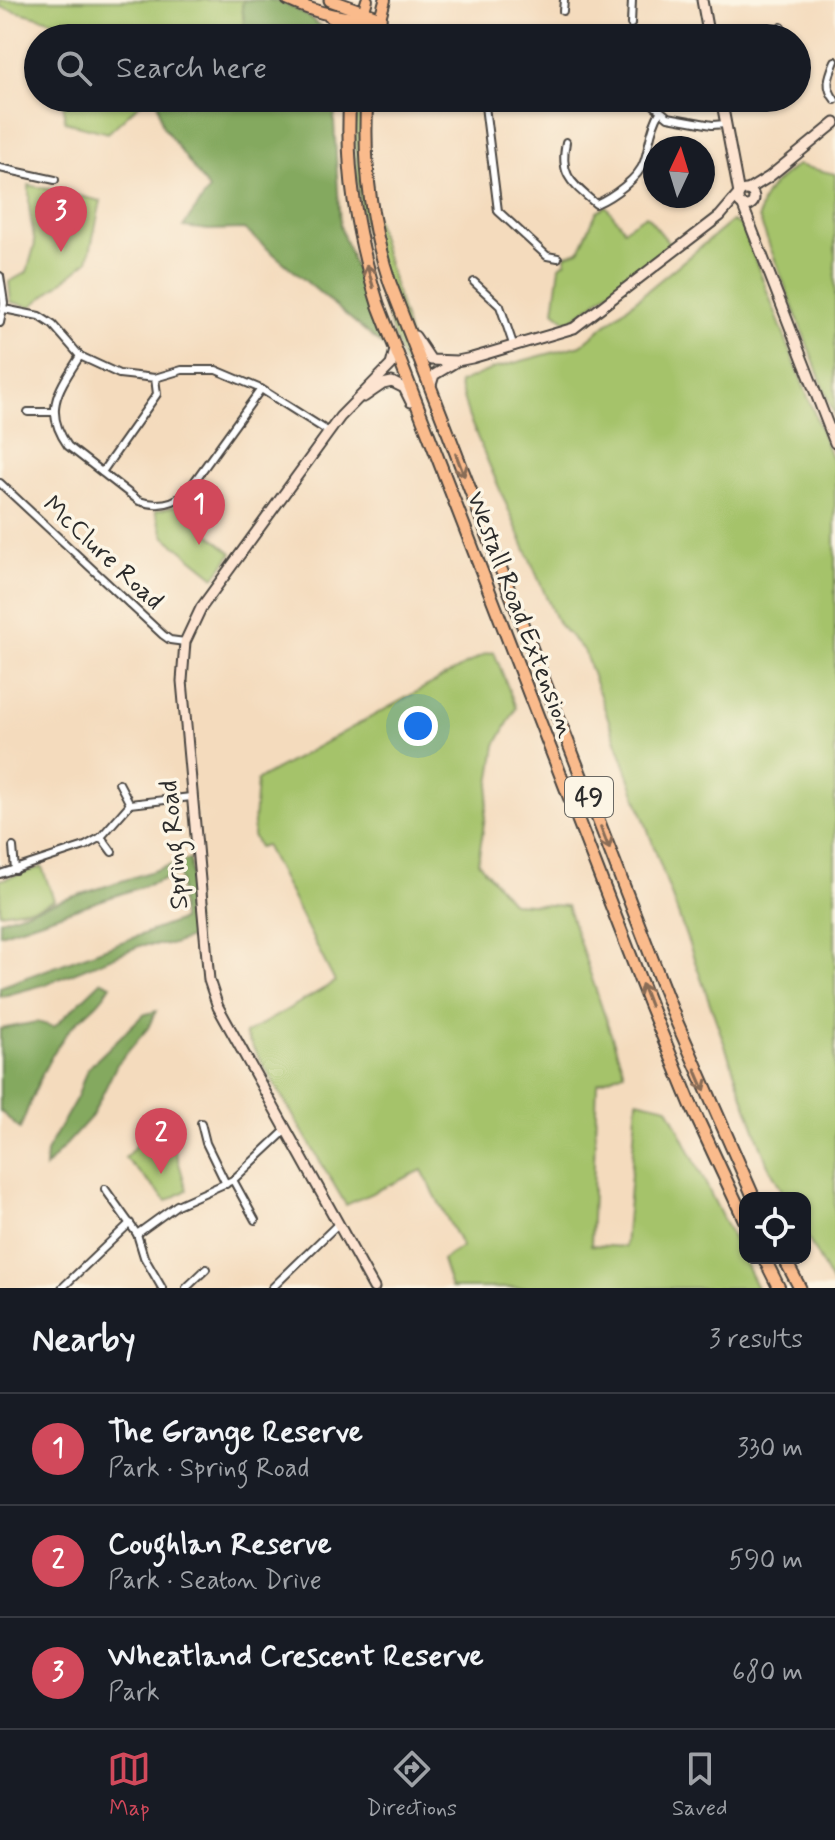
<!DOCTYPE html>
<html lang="en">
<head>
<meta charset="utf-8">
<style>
	:root { --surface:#171b24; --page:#20242c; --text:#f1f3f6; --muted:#9ea1a6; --line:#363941; --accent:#d1495b }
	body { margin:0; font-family:Mynerve,sans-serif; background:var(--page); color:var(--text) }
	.controls { position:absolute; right:24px; bottom:24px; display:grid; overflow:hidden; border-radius:16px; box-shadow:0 2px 6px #0004 }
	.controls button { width:72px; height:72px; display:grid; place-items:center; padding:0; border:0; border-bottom:2px solid var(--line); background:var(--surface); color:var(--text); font:40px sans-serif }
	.compass { position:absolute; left:643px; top:136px; width:72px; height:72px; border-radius:50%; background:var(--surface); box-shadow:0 2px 6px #0004; rotate:4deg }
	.you { position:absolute; left:418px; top:726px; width:28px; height:28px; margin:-20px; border:6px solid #fff; border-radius:50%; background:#1a73e8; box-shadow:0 0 0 12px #1a73e833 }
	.badge { display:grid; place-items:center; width:52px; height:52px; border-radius:50%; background:var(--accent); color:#fff; font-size:26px; font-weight:700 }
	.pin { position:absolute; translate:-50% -66px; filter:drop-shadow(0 2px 4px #0008) }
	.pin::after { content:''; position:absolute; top:42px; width:28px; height:24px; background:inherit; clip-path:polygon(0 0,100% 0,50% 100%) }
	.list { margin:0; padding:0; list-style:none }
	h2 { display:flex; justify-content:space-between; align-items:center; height:104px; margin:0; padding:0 32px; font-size:34px }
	h2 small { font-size:26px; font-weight:400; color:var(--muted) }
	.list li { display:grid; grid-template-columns:52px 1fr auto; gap:24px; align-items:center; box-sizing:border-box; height:112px; padding:0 32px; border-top:2px solid var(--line) }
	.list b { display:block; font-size:30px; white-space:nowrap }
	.list p { margin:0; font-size:26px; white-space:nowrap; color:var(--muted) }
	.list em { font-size:26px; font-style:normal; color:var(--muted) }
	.icon { flex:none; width:44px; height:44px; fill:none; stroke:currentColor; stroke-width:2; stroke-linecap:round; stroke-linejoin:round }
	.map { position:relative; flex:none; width:835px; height:1288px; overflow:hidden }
	.search { position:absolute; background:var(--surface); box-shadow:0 2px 6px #0004; left:24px; right:24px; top:24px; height:88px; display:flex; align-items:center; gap:20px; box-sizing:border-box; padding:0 28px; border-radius:44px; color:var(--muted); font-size:30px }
	.sheet { height:440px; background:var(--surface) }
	nav { display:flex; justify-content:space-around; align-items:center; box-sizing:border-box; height:112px; border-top:2px solid var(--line); background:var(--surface); font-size:22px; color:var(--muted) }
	nav a { display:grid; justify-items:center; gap:4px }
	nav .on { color:var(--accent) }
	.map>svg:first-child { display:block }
	.green { fill:#a5c36a; stroke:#68774a; stroke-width:2 }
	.forest { fill:#84a95e; stroke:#586a44; stroke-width:2 }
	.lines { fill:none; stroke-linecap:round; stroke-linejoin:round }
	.street-casing { stroke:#494541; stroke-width:10 }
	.secondary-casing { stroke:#494541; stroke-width:13 }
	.primary-casing { stroke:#494541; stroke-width:14 }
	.highway-casing { stroke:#494541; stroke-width:15 }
	.street { stroke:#fff; stroke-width:6 }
	.secondary { stroke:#fde4d1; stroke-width:9 }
	.primary { stroke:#fabb8c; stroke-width:10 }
	.highway { stroke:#fabb8c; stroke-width:11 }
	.oneway { stroke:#886c57 }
	.labels { text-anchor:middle; stroke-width:7; stroke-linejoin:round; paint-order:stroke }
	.shield { fill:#fcf5e5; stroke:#6a6863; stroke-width:2 }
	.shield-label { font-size:24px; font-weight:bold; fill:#2b2b2b }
	.street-label { font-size:26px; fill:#2b2b2b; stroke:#fcf5e5 }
</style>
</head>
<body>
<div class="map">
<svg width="835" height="1288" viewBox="0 0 835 1288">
	<rect width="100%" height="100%" fill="#fcf5e5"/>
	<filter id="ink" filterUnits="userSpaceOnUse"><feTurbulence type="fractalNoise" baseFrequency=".0125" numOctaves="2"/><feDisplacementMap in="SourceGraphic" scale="16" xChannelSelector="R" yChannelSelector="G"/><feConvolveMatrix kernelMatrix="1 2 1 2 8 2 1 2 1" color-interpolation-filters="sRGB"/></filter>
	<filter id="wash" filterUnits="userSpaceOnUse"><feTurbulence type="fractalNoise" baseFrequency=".006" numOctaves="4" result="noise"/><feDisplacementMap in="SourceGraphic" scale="32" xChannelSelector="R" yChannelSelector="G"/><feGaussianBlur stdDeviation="1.8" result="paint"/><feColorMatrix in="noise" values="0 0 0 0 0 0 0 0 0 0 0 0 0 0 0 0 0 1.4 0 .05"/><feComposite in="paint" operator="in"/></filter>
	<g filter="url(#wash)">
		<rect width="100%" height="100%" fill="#f4dbbd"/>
		<g class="green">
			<path d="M0,0H244L242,5L246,38H59L58,22L0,7Z"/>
			<path d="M63,98H146L108,133L65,122Z"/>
			<path d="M355,98H362L364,180L416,360L404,365C370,272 351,197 355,98Z"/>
			<path d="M797,165L835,174V417L759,218C760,192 778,180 797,165Z"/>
			<path d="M29,185L101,201L88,261L31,307L11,302L9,282L27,272L35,244L29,206Z"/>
			<path d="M606,206L624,229L646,215L670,244L572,320L566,321L554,311L560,266L566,261V255L579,251L597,211Z"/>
			<path d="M732,221L742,226L835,467V1288L805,1233V1198H786L767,1163L584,651L557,622L469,418L459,383L492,369L581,345Z"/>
			<path d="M175,506L232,553L215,577L165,537L155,511Z"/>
			<path d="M494,652L516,708L496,745L478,862L512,903L567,906L624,1072L597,1083L591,1245L625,1247L637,1100L668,1107L757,1288H451L442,1260L462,1247L422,1170L346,1205L245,1034L335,982L265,845L259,847L253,836L257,780L485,654Z"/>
			<path d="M42,867L54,900L38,907L0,913V880Z"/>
			<path d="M157,1122L169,1130L187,1190L167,1201L125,1158Z"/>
		</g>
		<g class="forest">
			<path d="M244,0C253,0 263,0 271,0C296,3 318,27 341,38H246L242,5Z"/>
			<path d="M157,98H337L334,120L340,226L383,346L244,229L209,230L183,227L209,190L162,125Z"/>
			<path d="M190,859L196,936L170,945H142L46,984L0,997V987L181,920L180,874L0,934V920Z"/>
			<path d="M102,981L111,985C97,1010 78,1016 64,1037C44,1064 32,1097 20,1129L0,1111V1029L37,1022L54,1027Z"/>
			<path d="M156,1011L148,1028L117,1064L92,1116L45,1168L46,1152L77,1097L87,1069L143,1015Z"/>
		</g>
	</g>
	<g filter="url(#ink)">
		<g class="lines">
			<g class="street-casing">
				<g id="street">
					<path d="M563,11L564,0"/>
					<path d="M631,24L632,0"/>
					<path d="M777,38L781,27"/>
					<path d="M835,61C829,76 824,86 835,100"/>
					<path d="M484,98L498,211L547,256L558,258"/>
					<path d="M645,98L668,117L712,125L726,124"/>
					<path d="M566,142C559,176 572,183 596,204C612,197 639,178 644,162C650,145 650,128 660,112"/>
					<path d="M0,168L55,180"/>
					<path d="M0,276L4,303L0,323"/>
					<path d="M474,282L500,306L514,347"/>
					<path d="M4,309L39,316L53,325L80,356L119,374L155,378L182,370H216L261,389L329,432"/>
					<path d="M80,356C59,389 42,410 68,446L139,501C157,507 172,505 186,493L261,389"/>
					<path d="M28,412H53"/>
					<path d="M102,472L157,394L155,378"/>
					<path d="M0,483L163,635L170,640L185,642"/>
					<path d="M119,783L130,804"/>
					<path d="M101,837L112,852"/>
					<path d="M13,847L15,870"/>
					<path d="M0,874L85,846L101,837L130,804L191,797"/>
					<path d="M201,1123L206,1143L226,1184"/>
					<path d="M233,1180L255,1220"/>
					<path d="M105,1189L137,1234L144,1257L162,1288"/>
					<path d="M137,1234L177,1205L233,1180L286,1130"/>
					<path d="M62,1288L130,1223"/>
					<path d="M186,1288L206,1269"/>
					<path d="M272,1288L338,1224"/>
				</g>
			</g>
			<g class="secondary-casing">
				<g id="secondary">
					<path d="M702,0L709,38"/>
					<path d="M721,98L739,194"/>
					<circle cx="746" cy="198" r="8"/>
					<path d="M748,190L769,177L835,123"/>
					<path d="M743,206L835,443"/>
					<path d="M415,336L431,360L457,361L472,358L574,328L720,216L738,195"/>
					<path d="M430,388L434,375L454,363"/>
					<path d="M364,397L383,384L392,382L404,388L411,402"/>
					<path d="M374,1288L218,1007L209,980L182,681L185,642L201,608L340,417L391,365L395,350"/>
				</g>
			</g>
			<g class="primary-casing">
				<g id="primary">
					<path d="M364,10L367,0"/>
					<path d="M380,18L385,0"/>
				</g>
			</g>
			<g class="highway-casing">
				<g id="highway">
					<path d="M288,0C319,14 346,20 380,19"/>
					<path d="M330,0L380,18L376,38"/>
					<path d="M331,17L340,25L345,38"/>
					<path d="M358,38L363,15"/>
					<path d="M350,98C345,169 357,236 378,304L649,1003L691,1105L745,1221"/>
					<path d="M367,98C363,162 370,223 390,283L675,1018L754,1198"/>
					<path d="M764,1258L779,1288"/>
					<path d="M784,1258L800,1288"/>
				</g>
			</g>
			<use href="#street" class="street"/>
			<use href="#secondary" class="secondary"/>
			<use href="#primary" class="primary"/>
			<use href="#highway" class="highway"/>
		</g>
		<defs><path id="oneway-shaft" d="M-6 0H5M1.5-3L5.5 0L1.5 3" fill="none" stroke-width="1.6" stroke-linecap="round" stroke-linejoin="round" transform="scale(2)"/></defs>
		<g class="oneway">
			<use href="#oneway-shaft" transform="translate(370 276) rotate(-106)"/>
			<use href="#oneway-shaft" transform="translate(460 465) rotate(69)"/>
			<use href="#oneway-shaft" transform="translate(605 838) rotate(69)"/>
			<use href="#oneway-shaft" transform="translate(646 995) rotate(-111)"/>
			<use href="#oneway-shaft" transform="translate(700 1080) rotate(67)"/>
		</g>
	</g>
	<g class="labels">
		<rect class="shield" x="565" y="777" width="48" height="40" rx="6"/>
		<g class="shield-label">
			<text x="589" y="805">49</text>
		</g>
		<g class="street-label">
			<text transform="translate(104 552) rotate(43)" y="9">McClure Road</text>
			<text transform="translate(522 614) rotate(69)" y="9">Westall Road Extension</text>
			<text transform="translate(173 845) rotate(-95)" y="9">Spring Road</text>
		</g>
	</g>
</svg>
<div class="controls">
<button><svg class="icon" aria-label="locate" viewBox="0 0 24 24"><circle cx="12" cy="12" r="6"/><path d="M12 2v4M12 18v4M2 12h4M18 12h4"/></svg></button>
</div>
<svg class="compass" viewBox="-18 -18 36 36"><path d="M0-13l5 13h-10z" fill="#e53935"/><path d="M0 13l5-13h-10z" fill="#9ea1a6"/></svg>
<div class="you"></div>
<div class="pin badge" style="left:199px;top:545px">1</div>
<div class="pin badge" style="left:161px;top:1174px">2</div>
<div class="pin badge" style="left:61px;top:252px">3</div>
<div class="search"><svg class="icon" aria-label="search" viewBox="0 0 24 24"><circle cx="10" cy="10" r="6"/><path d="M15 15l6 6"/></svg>Search here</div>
</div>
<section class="sheet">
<h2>Nearby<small>3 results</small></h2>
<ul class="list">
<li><span class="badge">1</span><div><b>The Grange Reserve</b><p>Park · Spring Road</p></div><em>330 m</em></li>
<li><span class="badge">2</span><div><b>Coughlan Reserve</b><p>Park · Seaton Drive</p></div><em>590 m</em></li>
<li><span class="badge">3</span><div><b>Wheatland Crescent Reserve</b><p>Park</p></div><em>680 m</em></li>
</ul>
</section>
<nav>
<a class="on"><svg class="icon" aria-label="map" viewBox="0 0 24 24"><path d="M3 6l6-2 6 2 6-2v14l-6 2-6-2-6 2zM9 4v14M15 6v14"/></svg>Map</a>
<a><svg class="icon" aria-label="directions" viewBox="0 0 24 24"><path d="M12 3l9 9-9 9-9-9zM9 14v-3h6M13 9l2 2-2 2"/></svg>Directions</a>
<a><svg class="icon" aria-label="saved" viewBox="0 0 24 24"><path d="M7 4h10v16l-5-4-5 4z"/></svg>Saved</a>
</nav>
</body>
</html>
